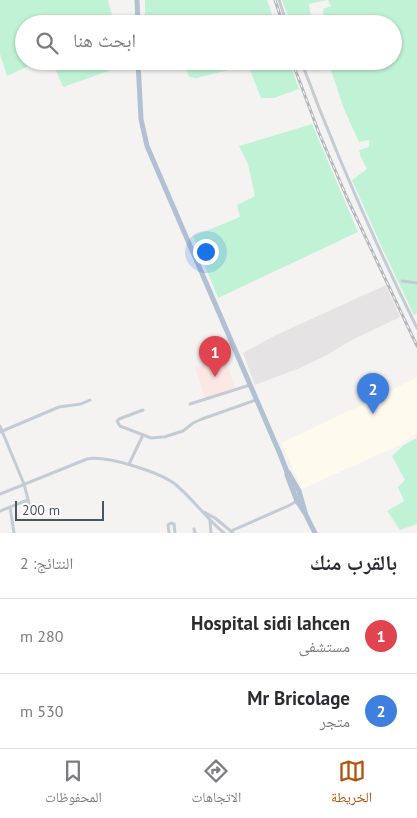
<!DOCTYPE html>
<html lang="ar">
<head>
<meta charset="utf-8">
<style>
	:root { --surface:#fff; --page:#f7f7f7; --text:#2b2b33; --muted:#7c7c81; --line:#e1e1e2; --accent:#b45309 }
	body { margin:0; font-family:"PT Sans","Noto Naskh Arabic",sans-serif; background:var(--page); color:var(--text); direction:rtl }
	.scale { position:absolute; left:15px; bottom:12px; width:89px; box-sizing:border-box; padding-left:5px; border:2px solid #485562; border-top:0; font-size:14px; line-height:18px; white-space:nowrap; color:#485562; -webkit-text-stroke:4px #fff; paint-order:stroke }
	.you { position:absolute; left:205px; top:251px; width:18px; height:18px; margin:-12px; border:4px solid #fff; border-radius:50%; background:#1a73e8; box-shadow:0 0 0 8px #1a73e833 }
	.badge { display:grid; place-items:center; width:32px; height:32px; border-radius:50%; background:var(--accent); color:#fff; font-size:16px; font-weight:700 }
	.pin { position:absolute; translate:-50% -41px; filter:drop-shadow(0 1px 2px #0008) }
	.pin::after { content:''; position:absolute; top:26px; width:18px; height:15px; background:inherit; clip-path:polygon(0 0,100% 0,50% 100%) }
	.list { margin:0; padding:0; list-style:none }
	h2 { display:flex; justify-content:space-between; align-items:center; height:65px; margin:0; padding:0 20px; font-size:21px }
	h2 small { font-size:16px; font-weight:400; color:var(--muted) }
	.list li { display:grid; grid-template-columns:32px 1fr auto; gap:15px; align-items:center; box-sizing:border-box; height:75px; padding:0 20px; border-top:1px solid var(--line) }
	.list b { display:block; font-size:19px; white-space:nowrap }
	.list p { margin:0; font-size:16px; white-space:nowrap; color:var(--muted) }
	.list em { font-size:16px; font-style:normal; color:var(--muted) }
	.icon { flex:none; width:28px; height:28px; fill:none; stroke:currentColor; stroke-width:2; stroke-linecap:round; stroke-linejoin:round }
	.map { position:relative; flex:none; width:417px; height:533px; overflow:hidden; direction:ltr }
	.search { position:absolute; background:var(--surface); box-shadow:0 1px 4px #0004; left:15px; right:15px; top:15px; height:55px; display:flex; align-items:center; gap:12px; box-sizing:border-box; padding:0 18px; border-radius:28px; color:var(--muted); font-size:19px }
	.sheet { height:215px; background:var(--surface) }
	nav { display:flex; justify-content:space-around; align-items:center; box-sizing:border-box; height:70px; border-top:1px solid var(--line); background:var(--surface); font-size:14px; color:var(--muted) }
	nav a { display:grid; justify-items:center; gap:2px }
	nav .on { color:var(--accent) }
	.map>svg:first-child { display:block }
	.commercial { fill:#fefaed }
	.education { fill:#e6e3e4 }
	.medical { fill:#fde7e4 }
	.green { fill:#c0f3d6 }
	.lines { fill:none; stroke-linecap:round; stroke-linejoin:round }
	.street { stroke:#c3ccd4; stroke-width:3 }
	.primary { stroke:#b1c0d2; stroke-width:5 }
	.rail-casing { stroke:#b4b7bd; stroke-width:3 }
	.rail { stroke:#fff; stroke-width:1; stroke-dasharray:4; stroke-linecap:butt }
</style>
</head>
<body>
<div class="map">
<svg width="417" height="533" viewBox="0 0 417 533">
	<rect width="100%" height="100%" fill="#f5f2f2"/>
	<path class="commercial" d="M417,377V433L400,445L302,489L282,444L283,442L364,404Z"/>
	<path class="education" d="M386,285L400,317L352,340L325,356L300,368L255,385L243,353L276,335Z"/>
	<path class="medical" d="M225,359L235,388L205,398L195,367Z"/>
	<g class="green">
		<path d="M0,0H108L114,24H24V61H45L31,65L7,76L0,54Z"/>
		<path d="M145,0H267L275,24H145Z"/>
		<path d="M282,0H327L309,4L312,22L302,24H291Z"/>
		<path d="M328,0H417V313L414,315L384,252L352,180L367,169L361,158L359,150L369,147V140L359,142L344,109L328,61H393V24H325L323,9L331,6Z"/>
		<path d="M52,61H125L126,65L63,87Z"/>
		<path d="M196,61H289L299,89L274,98H261L248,65L197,78L189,77L185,66Z"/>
		<path d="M312,124L358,232L218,298L193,236L240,217L237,205L255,196L248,164L239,146Z"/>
		<path d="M417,438V524L400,530L387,511L404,501L398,487L405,480L392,456L404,445Z"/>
	</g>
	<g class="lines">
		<g class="street">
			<path d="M279,0L287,24"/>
			<path d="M301,61C335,152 374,241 417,328"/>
			<path d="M402,281L417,283"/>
			<path d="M190,404L250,385"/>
			<path d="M143,410L119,419L117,421L120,426L151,438L162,437"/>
			<path d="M0,426L24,484L32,515"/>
			<path d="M0,432L59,407L81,404L90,400"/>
			<path d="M164,437L183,431L193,423L202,419L256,400"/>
			<path d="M129,464L143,435"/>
			<path d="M0,494L87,459C106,455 159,472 175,484C193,499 206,518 224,533"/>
			<path d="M10,507L14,533"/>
			<path d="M0,511L28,500"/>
			<path d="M204,512L215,518L233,533"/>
			<path d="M210,521L211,533"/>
			<path d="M194,529L195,533"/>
			<path d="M231,531L288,506L297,501"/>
			<path d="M169,533L168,525L171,523L174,524L175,533"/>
		</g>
		<g class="primary">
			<path d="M137,0L138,24"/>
			<path d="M138,61L141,119L147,146L280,454L287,472V475L297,501L305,513L315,533"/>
			<path d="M288,472L299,491L305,512"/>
		</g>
		<g class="rail-casing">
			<g id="rail">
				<path d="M275,0L283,24"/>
				<path d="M292,61L319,133L348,200L417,346"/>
			</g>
		</g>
		<use href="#rail" class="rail"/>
	</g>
</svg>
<div class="scale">200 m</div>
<div class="you"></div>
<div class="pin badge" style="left:215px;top:377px;background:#e0444e">1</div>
<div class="pin badge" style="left:373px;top:414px;background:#3f7fe0">2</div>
<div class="search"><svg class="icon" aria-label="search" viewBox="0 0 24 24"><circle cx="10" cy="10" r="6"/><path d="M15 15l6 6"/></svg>ابحث هنا</div>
</div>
<section class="sheet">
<h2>بالقرب منك<small>النتائج: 2</small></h2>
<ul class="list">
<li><span class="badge" style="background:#e0444e">1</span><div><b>Hospital sidi lahcen</b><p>مستشفى</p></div><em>280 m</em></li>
<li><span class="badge" style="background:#3f7fe0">2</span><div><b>Mr Bricolage</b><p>متجر</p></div><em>530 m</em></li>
</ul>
</section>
<nav>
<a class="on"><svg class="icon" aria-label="map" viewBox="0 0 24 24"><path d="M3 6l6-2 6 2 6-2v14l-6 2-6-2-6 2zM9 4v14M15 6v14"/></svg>الخريطة</a>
<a><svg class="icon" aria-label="directions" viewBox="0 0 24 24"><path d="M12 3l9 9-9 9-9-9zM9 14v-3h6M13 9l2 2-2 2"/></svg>الاتجاهات</a>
<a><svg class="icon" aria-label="saved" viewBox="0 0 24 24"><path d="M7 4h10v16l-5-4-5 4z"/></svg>المحفوظات</a>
</nav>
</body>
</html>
